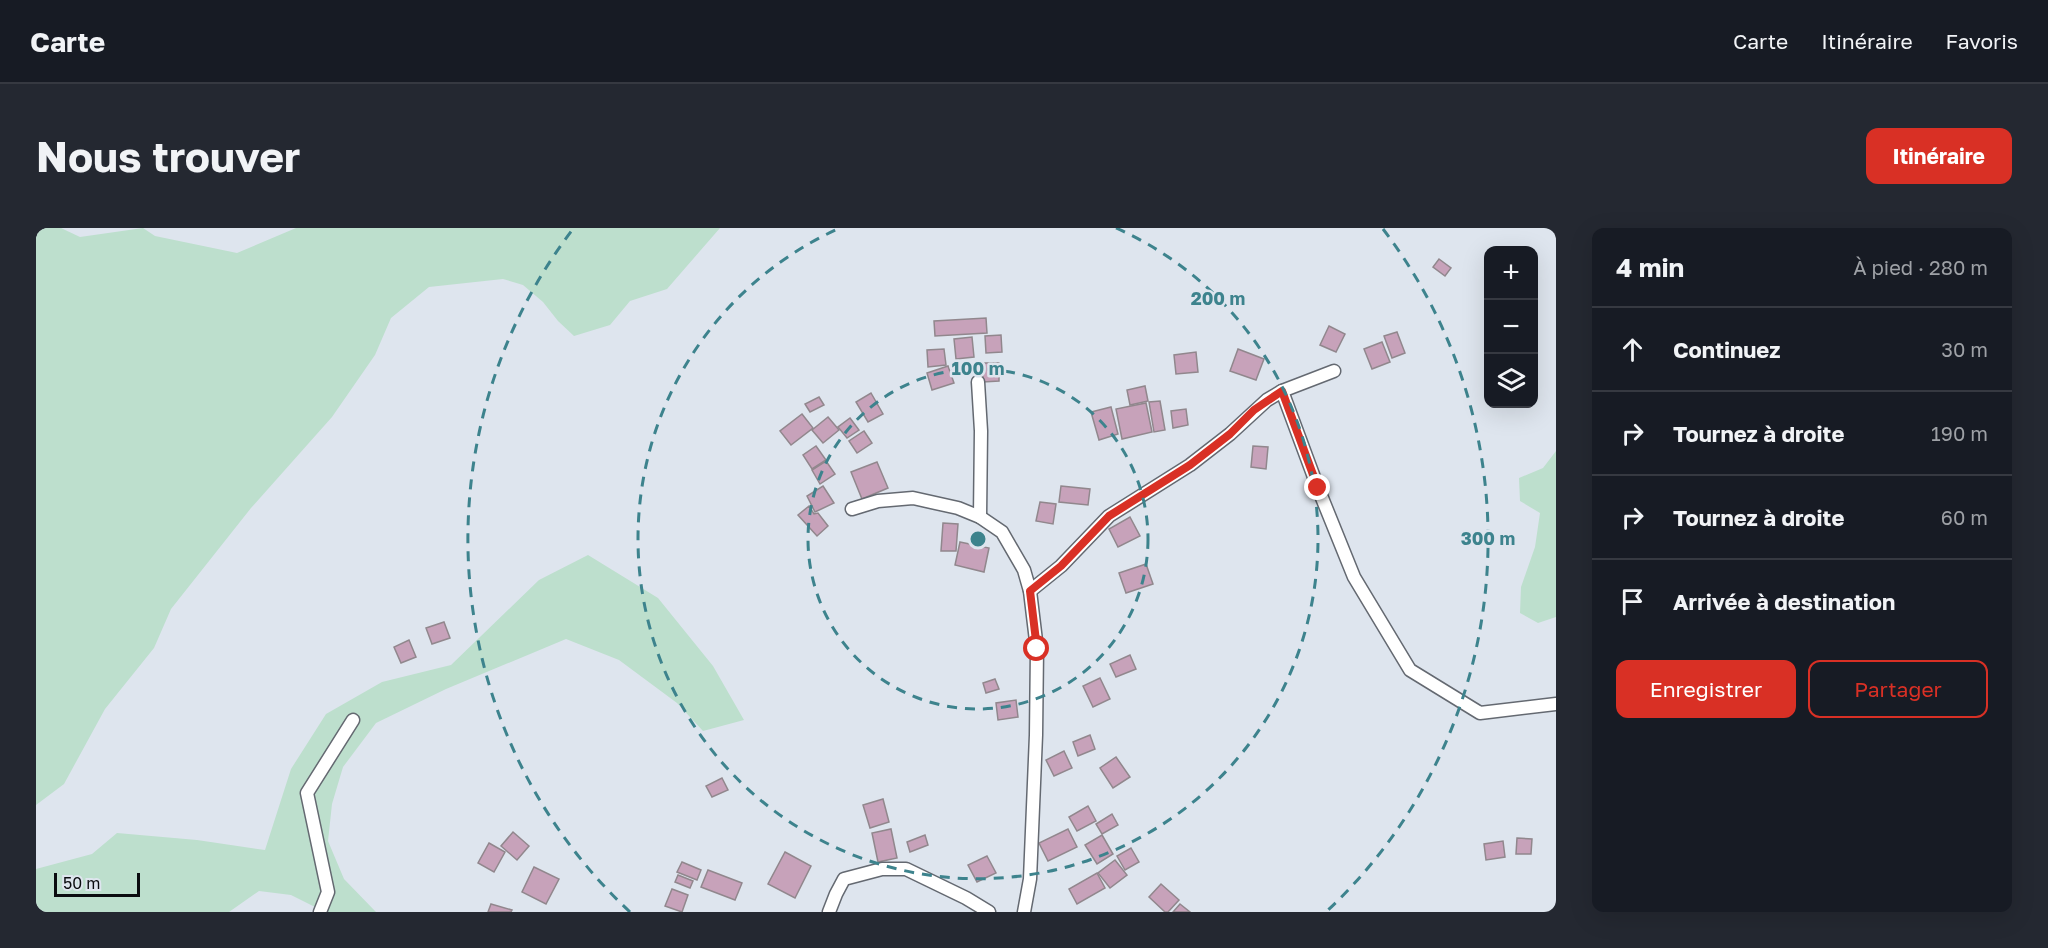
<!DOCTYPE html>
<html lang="fr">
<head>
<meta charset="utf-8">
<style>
	:root { --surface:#171b24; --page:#242831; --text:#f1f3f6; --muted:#9ea1a6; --line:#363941; --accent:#d93025 }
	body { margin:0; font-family:"Golos Text",sans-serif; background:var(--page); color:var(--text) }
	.controls { position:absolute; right:18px; top:18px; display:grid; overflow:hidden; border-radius:12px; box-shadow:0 6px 24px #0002 }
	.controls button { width:54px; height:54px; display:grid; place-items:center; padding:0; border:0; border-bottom:2px solid var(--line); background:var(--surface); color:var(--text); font:30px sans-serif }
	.scale { position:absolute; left:18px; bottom:15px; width:86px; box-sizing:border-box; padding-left:6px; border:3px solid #0a0c0f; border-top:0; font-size:16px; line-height:21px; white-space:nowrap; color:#0a0c0f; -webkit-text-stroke:4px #dee5ee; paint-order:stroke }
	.stop { position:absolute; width:18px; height:18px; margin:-14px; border:4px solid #d93025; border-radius:50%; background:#fff }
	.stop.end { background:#d93025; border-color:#fff; box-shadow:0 2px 6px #0008 }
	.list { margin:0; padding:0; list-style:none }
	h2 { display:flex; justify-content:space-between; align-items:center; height:78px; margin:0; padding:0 24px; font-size:26px }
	h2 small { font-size:20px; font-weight:400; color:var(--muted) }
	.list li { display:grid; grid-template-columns:39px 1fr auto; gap:18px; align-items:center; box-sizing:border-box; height:84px; padding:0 24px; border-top:2px solid var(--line) }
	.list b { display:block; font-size:22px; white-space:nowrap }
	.list em { font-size:20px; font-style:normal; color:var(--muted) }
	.actions { display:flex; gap:12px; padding:18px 24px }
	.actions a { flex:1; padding:14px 0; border:2px solid var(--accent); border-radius:12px; text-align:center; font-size:21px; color:var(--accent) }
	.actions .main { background:var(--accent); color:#fff }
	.icon { flex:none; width:33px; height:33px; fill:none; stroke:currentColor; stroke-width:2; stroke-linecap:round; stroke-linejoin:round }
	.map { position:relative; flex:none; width:1520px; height:684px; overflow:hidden; border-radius:12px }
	header { display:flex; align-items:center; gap:36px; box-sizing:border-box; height:84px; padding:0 30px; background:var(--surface); border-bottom:2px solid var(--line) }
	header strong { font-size:28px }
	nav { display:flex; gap:33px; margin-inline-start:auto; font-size:21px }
	.intro { display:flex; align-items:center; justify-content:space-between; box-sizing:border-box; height:144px; padding:0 36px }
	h1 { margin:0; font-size:42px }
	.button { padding:15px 27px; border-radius:12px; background:var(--accent); color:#fff; font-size:21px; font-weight:700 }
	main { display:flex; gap:36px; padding:0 36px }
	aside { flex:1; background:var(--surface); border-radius:12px; box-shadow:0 6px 24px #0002 }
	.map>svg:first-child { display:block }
	.green { fill:#bddfcd }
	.building { fill:#c7a2ba; stroke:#91878d; stroke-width:1.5 }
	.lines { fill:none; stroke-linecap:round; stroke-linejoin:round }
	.street-casing { stroke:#646971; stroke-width:15 }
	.street { stroke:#fff; stroke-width:12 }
	.route { stroke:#d93025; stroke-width:8 }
	.ring { fill:none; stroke:#3d838d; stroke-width:3; stroke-dasharray:10 8 }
	.centre { fill:#3d838d; stroke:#dee5ee; stroke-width:3 }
	.ring-label { font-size:18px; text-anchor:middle; font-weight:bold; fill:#3d838d; stroke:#dee5ee; stroke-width:5; stroke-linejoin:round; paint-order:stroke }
</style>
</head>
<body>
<header>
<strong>Carte</strong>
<nav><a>Carte</a><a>Itinéraire</a><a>Favoris</a></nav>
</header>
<div class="intro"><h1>Nous trouver</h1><a class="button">Itinéraire</a></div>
<main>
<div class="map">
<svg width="1520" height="684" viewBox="0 0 1520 684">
	<rect width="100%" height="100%" fill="#dee5ee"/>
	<g class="green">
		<path d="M0,0H25L44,9L107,0L119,8L201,25L260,0H684L631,61L594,73L574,97L538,108L522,93L507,74L487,57L467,51L393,59L355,90L339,127L296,189L215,280L135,381L118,420L69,481L28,556L0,577Z"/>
		<path d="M1520,223V389L1502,395L1484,385L1485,359L1499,319L1504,285L1484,273L1483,250L1507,240Z"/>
		<path d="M552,327L622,370L677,438L708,492L667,503L641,475L583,432L530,411L410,461L340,495L307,539L296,576L292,613L308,651L340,684H285V682L255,667L223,663L193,684H0V641L56,626L81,605L161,612L229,622L255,541L290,486L346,454L415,437L503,352Z"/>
	</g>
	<g class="building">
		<path d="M1403,31L1415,40L1409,48L1397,39Z"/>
		<path d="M950,90L951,105L899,108L898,93Z"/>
		<path d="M1293,98L1309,106L1300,124L1284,117Z"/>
		<path d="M1361,104L1369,125L1356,130L1348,108Z"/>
		<path d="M965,107L966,124L950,125L949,108Z"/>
		<path d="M936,109L938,129L920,131L918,111Z"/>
		<path d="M1346,114L1354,134L1336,141L1328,121Z"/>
		<path d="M908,121L910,137L892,139L891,122Z"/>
		<path d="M1202,121L1228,131L1220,152L1194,143Z"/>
		<path d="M1160,124L1162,144L1140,146L1138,127Z"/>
		<path d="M946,135H963V153L947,154Z"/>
		<path d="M912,138L918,155L896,162L891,145Z"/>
		<path d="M1109,158L1112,173L1094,177L1091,162Z"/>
		<path d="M835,165L847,186L832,194L820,174Z"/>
		<path d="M783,169L788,177L774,184L769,176Z"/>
		<path d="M1124,173L1129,202L1118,204L1113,174Z"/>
		<path d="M1110,175L1116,204L1086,211L1080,181Z"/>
		<path d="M1075,179L1082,206L1063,212L1055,184Z"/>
		<path d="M1150,181L1152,197L1137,200L1135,183Z"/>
		<path d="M766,186L777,200L755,217L744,203Z"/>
		<path d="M792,189L803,202L787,215L776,202Z"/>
		<path d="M814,190L823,202L811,210L802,199Z"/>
		<path d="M828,203L836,215L821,225L813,213Z"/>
		<path d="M780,218L790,232L776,241L767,227Z"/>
		<path d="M1217,218L1232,219L1230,241L1215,239Z"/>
		<path d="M790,233L799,246L784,256L776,242Z"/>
		<path d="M841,234L852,260L826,271L815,244Z"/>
		<path d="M787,258L798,275L779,284L771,268Z"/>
		<path d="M1025,258L1054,261L1052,277L1023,274Z"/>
		<path d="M1004,274L1020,276L1017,296L1000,293Z"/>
		<path d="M773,278L778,286L782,285L792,298L781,308L762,287Z"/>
		<path d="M1094,289L1104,308L1082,319L1073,301Z"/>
		<path d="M907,295L922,296L920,323H905Z"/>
		<path d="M924,314L953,320L948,344L919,337Z"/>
		<path d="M1110,336L1117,356L1090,365L1083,345Z"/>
		<path d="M408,394L414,410L396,416L390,400Z"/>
		<path d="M373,412L380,429L365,435L358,419Z"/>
		<path d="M1094,427L1100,441L1080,449L1074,436Z"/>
		<path d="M1064,450L1074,471L1057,479L1047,458Z"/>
		<path d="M959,451L963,461L950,465L947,455Z"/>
		<path d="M980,472L982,489L962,492L960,475Z"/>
		<path d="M1054,507L1059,521L1042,528L1037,514Z"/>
		<path d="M1028,523L1036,540L1018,548L1010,532Z"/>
		<path d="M1080,529L1094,549L1077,560L1064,540Z"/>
		<path d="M686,550L692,562L676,569L670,558Z"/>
		<path d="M847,571L853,594L834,600L827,577Z"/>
		<path d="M1052,578L1060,593L1041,603L1033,589Z"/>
		<path d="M1076,586L1082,597L1066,606L1060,596Z"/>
		<path d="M855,601L861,630L842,634L836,605Z"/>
		<path d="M1032,601L1041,619L1012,633L1003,615Z"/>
		<path d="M477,604L493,618L481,632L465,618Z"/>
		<path d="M889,607L892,617L874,624L871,614Z"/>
		<path d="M1066,607L1077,626L1061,636L1049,617Z"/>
		<path d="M1481,610L1496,611L1495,626H1480Z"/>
		<path d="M1467,613L1469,629L1450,632L1448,616Z"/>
		<path d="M453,615L469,624L458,644L442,635Z"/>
		<path d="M1095,620L1103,634L1089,642L1081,628Z"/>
		<path d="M749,624L775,638L759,670L732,656Z"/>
		<path d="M951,628L960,645L941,654L932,637Z"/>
		<path d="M1079,632L1091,647L1074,660L1062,645Z"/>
		<path d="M646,634L665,642L661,652L641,644Z"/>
		<path d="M498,639L523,651L510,676L486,664Z"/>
		<path d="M672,642L706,655L699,672L665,659Z"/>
		<path d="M1061,645L1069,660L1041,676L1033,661Z"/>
		<path d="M642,647L657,653L654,660L639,654Z"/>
		<path d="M1125,656L1143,672L1132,684H1129L1113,669Z"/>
		<path d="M636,661L652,667L646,684L629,678Z"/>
		<path d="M455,676L476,682L475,684H452Z"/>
		<path d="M1144,676L1154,684H1137Z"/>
	</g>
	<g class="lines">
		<g class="street-casing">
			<g id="street">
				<path d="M942,154L945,203L944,289"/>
				<path d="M1246,163L1282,260L1318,349L1374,442L1444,485L1520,476"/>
				<path d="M816,281L842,273L877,270L922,280L944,289L966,304L988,342L994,363L1001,421L1000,507L994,651L988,684"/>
				<path d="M994,363L1025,338L1073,288L1154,237L1194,206L1231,172L1246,163L1298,143"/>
				<path d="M284,684L292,664L271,565L317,492"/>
				<path d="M793,684L800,666L808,651L846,641H870L930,670L953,684"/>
			</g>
		</g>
		<use href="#street" class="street"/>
	</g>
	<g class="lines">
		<path class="route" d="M1001,421L994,363L1025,338L1073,288L1154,237L1194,206L1218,182L1246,163L1282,260"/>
	</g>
	<g class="ring">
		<circle cx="942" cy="311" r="170"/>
		<path d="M1080 0A340 340 0 1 1 804 0"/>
		<path d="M594 684A510 510 0 0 1 537 1M1347 1A510 510 0 0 1 1290 684"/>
	</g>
	<circle cx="942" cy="311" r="9" class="centre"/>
	<g class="ring-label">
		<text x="1182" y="77">200 m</text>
		<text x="942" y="147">100 m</text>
		<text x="1452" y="317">300 m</text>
	</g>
</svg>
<div class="controls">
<button>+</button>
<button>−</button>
<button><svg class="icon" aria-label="layers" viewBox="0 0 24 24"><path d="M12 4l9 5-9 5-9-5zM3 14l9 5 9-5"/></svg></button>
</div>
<div class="scale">50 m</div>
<div class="stop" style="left:1001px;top:421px"></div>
<div class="stop end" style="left:1282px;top:260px"></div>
</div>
<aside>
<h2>4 min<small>À pied · 280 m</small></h2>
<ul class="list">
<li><svg class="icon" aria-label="ahead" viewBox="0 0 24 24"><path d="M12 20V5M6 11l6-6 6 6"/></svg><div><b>Continuez</b></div><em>30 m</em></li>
<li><svg class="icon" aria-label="right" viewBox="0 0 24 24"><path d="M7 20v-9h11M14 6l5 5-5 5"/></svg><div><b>Tournez à droite</b></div><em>190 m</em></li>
<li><svg class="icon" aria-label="right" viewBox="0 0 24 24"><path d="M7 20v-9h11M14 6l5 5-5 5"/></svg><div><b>Tournez à droite</b></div><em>60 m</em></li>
<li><svg class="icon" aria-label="arrive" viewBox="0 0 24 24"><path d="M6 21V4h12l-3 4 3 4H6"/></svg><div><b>Arrivée à destination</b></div></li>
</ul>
<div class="actions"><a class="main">Enregistrer</a><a>Partager</a></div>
</aside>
</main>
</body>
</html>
